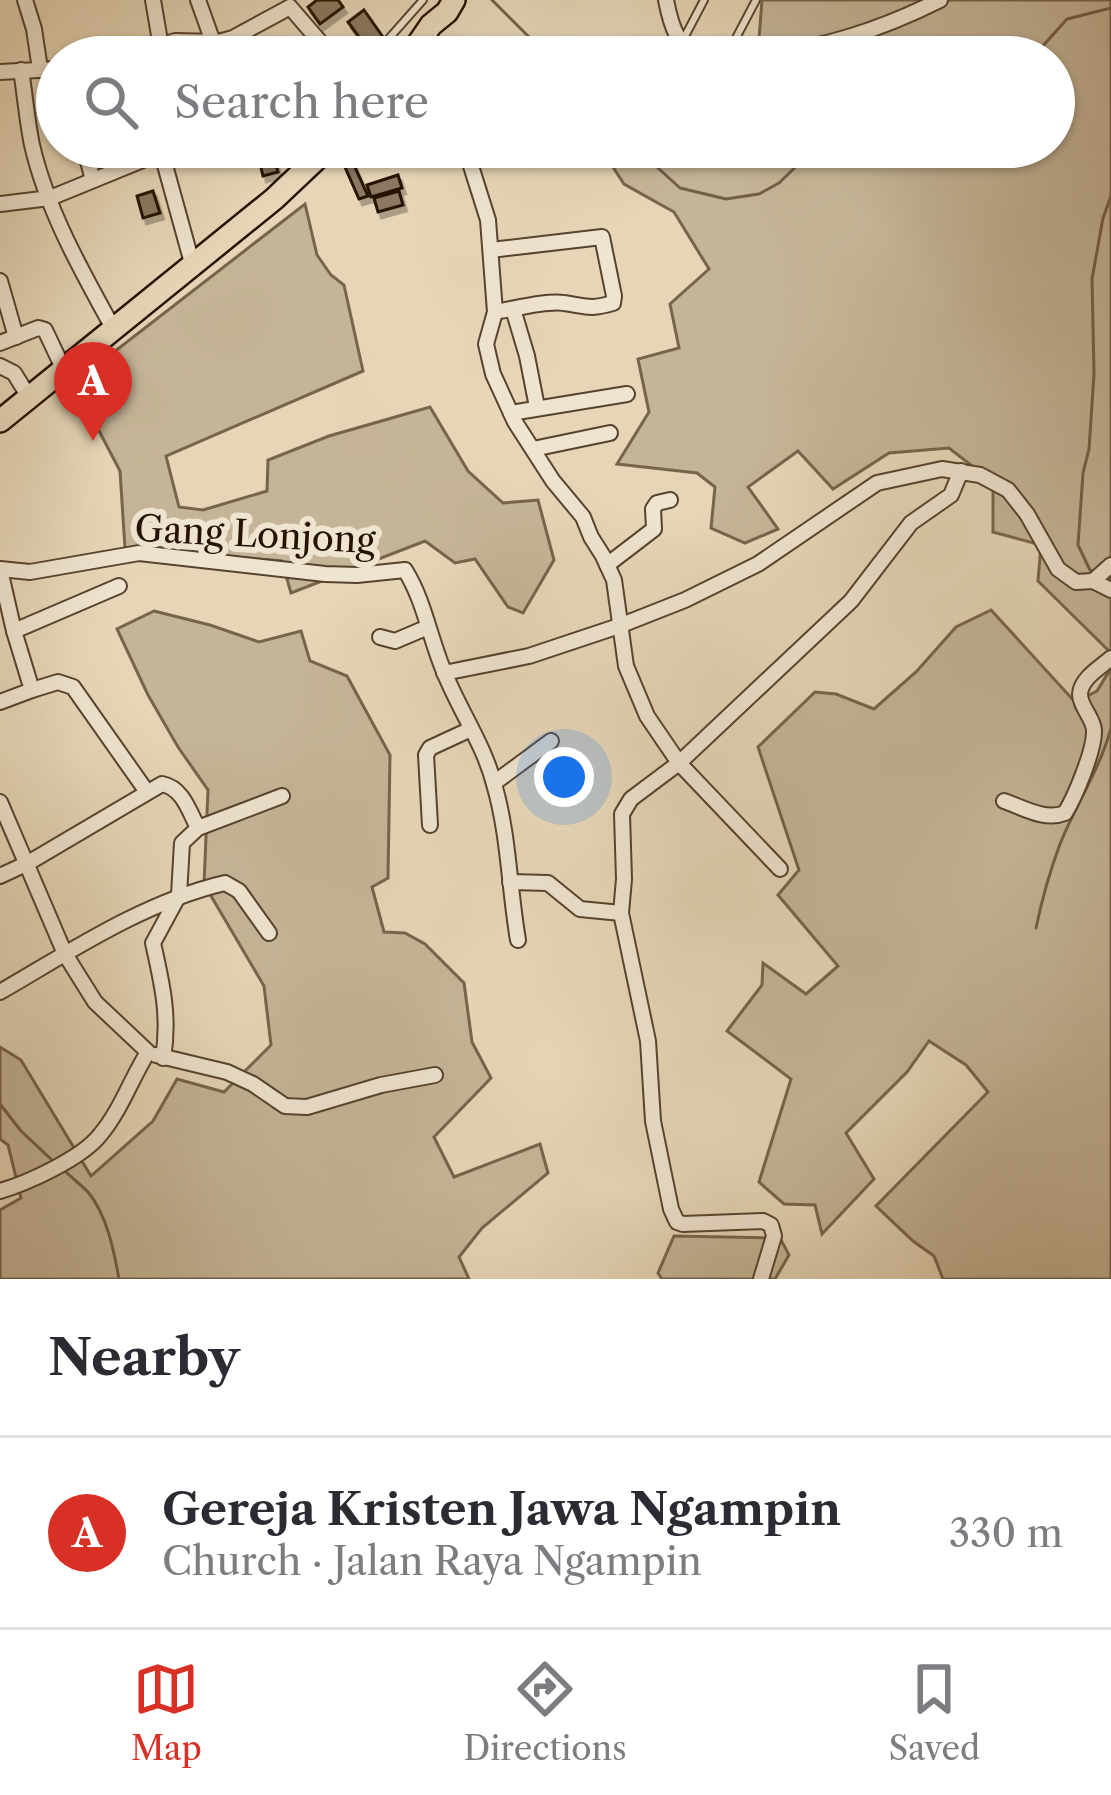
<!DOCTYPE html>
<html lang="en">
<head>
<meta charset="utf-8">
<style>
	:root { --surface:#fff; --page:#f7f7f7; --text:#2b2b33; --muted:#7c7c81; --line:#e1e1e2; --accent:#d93025 }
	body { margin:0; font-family:"Libre Caslon Text",serif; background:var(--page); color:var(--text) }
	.you { position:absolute; left:564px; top:777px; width:42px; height:42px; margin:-30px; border:9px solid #fff; border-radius:50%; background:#1a73e8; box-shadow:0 0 0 18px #1a73e833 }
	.badge { display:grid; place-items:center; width:78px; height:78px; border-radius:50%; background:var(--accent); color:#fff; font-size:39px; font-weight:700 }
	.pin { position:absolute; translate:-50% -99px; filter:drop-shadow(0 3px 6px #0008) }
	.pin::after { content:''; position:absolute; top:63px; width:42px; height:36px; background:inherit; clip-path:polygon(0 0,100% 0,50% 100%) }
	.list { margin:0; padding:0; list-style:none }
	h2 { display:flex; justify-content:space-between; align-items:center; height:156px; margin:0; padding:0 48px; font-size:51px }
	h2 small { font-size:39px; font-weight:400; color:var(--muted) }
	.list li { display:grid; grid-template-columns:78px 1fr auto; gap:36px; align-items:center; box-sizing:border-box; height:192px; padding:0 48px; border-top:3px solid var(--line) }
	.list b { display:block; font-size:45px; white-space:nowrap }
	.list p { margin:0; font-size:39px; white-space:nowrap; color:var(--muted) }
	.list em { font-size:39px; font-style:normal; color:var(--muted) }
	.icon { flex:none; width:66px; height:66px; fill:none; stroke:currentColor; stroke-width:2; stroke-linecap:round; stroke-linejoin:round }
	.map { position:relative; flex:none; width:1111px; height:1279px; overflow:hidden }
	.search { position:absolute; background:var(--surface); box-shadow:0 3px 9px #0004; left:36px; right:36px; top:36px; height:132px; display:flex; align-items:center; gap:30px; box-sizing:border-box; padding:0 42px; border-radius:66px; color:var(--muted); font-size:45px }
	.sheet { height:348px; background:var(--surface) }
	nav { display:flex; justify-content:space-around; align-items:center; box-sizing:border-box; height:168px; border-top:3px solid var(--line); background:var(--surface); font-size:33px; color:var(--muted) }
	nav a { display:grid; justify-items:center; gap:6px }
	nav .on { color:var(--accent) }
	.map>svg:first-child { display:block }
	.green { fill:#c5b598; stroke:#76644c; stroke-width:3 }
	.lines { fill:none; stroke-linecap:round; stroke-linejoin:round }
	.stream { stroke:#725f49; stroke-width:3 }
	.building { fill:#8a7860; stroke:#261201; stroke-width:3; filter:url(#shadow) }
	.service-casing { stroke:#56432e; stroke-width:10 }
	.minor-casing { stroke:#56432e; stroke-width:18 }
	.primary-casing { stroke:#261201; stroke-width:26 }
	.service { stroke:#efe4d0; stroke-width:6 }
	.minor { stroke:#efe4d0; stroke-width:14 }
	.primary { stroke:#e6d6b7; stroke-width:21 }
	.labels { text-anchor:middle; stroke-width:12; stroke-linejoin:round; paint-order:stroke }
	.street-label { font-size:36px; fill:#261201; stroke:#efe4d0 }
</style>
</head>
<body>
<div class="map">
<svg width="1111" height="1279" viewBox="0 0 1111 1279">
	<defs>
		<filter id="shadow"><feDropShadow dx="3.5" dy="6" stdDeviation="0" flood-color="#0004"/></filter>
	</defs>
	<rect width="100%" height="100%" fill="#e6d6b7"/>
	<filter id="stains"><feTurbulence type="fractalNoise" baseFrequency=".00167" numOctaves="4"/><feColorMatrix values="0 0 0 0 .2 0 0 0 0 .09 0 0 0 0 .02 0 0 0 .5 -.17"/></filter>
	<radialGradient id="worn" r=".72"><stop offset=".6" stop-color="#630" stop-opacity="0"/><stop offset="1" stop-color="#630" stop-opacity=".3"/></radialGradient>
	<g class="green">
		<path d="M762,0H1111V653L1038,581L1041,545L993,532V482L949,448L889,453L833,489L798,451L748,487L778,529L745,543L711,528L715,487L697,473L617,464L649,412L638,359L679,348L670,304L709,269L674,212L624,184L600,147H1054V57H778L782,48L759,39Z"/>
		<path d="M305,204L317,255L331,275L344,285L363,371L166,456L179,507L203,510L267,491L268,460L329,436L430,407L468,471L503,503L538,500L554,560L523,613L508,607L475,559L455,563L425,541L291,593L282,561L125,548L120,471L74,383Z"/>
		<path d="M991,610L1075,702L1097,691L1111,668V1279H943L934,1256L913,1241L876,1206L988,1092L966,1065L929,1041L907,1072L846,1133L874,1179L822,1234L815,1205L784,1204L759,1182L791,1079L727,1031L762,985L763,963L806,994L838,966L778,895L799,870L758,747L815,692L836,694L874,709L916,672L956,627Z"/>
		<path d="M154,611L210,625L259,642L301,631L310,661L347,676L390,755L388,878L372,887L384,932L405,933L425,944L464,983L472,1042L491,1078L434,1137L454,1177L540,1144L548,1173L482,1228L459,1257L469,1279H0V1210L21,1198L8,1145L0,1139V1047L21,1060L91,1176L153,1121L177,1079L224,1092L271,1045L264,986L204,884L208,790L178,747L148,695L117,629Z"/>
		<path d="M674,1236L780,1238L789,1255L775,1279H662L658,1273Z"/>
	</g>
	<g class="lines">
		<g class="stream">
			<path d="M492,0L549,57"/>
			<path d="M1033,57L1067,19L1111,8"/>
			<path d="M635,147L680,188L726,199L759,194L779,183L816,147"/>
			<path d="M1096,574L1090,570L1078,545L1083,473L1089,449L1094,374L1092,279L1103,218L1111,196"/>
			<path d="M1036,928C1042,899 1050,871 1060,844C1076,804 1100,769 1111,728"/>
			<path d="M0,1104L21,1131L53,1161"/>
			<path d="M65,1171C72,1178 81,1185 88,1192C107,1215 114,1251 119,1279"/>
		</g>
	</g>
	<g class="building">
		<path d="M317,0H338L343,7L320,24L308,7Z"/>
		<path d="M364,10L383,37L367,48L348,22Z"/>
		<path d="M256,147H271L278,172L263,176Z"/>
		<path d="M349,154L368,196L359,199L341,158Z"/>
		<path d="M398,175L402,188L371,197L367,185Z"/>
		<path d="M153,191L160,213L143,218L137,196Z"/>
		<path d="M399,191L403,205L378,212L374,198Z"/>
	</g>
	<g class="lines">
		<g class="service-casing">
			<g id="service">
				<path d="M683,40L704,0"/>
				<path d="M393,57L384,44L423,0"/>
				<path d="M726,57L756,0"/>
			</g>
		</g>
		<g class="minor-casing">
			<g id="minor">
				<path d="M25,0L34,29L40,69"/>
				<path d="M153,0L161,47"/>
				<path d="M198,0L213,42"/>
				<path d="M666,0C671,26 677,49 705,57"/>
				<path d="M126,57L175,41L218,42L233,38L290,7L333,57"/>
				<path d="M758,57C827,46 878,31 940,0"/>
				<path d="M21,70C25,95 27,121 32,145C47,210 81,270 113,328"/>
				<path d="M0,72L57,69"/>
				<path d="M84,147L93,180"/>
				<path d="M160,147L192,263"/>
				<path d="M465,147L488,220L495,312L486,344L493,374L515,422L553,481L583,517L591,537L603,556L614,580L626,666L647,716L679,763L780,869"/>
				<path d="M0,204L50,198L160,153"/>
				<path d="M491,250L602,237L614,296L613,303C590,310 586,306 564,303C547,300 514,309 495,312"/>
				<path d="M0,281L16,337"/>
				<path d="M513,309L527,356L537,407"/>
				<path d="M0,343L38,328L45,330L63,368"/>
				<path d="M0,366L14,373L29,397"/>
				<path d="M511,413L627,394"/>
				<path d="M533,449L610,433"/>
				<path d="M607,565L654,529L653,509L657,503L670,500"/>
				<path d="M0,569L30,572L139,553L325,574L357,575L405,570C425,602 430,640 445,674C460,711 484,745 494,784C509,835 509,888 518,940"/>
				<path d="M1093,581L1111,565"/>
				<path d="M14,631L119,586"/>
				<path d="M380,637L395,641L428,627"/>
				<path d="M444,673L529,656L619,626L685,600L758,564L877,483L942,469L980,475L1008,490L1027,514L1058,569L1076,582L1093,581L1111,590"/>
				<path d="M32,690L58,682L73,687L147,792"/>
				<path d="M0,702L32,690L14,631L0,570"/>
				<path d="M494,783L551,741"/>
				<path d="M1004,801C1024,808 1045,821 1065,813C1075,797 1095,749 1094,730C1093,717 1080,707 1080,694C1081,678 1101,667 1111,658"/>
				<path d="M0,802L65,954L95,1002L148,1052C131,1079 121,1110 100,1135C82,1158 28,1183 0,1191"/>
				<path d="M430,825L426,755L430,748L471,729"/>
				<path d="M0,876L28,863L162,784C183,788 189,811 198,828"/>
				<path d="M510,882L548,883L580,909L621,913"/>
				<path d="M0,992C71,951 144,902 225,883L239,891L269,933"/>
				<path d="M156,1055L227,1072L253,1084L285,1106L307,1107L381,1085L435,1075"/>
				<path d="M163,1058C170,1017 162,983 153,943L179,895L182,843L198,828L282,796"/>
				<path d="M761,1279L774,1236L771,1225L763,1221L683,1224L677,1222L671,1209L653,1121L648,1041L621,913L624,879L622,814L631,799L679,763L851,601L911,523L951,495L961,471"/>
			</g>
		</g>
		<g class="primary-casing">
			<g id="primary">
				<path d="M409,57L431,25L447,12L454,0"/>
				<path d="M0,421L274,199L329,147"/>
			</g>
		</g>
		<use href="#service" class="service"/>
		<use href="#minor" class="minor"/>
		<use href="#primary" class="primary"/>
	</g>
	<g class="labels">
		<g class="street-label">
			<text transform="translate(255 534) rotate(3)" y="13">Gang Lonjong</text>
		</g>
	</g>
	<rect width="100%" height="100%" filter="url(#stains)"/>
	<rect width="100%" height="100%" fill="url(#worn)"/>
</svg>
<div class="you"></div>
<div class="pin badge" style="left:93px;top:441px">A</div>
<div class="search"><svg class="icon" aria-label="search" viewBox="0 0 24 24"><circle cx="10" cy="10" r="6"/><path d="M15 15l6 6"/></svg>Search here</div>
</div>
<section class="sheet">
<h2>Nearby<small></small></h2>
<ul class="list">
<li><span class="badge">A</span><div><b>Gereja Kristen Jawa Ngampin</b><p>Church · Jalan Raya Ngampin</p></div><em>330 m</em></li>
</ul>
</section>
<nav>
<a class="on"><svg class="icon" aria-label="map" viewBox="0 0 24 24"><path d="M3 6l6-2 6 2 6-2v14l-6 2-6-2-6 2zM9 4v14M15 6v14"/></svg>Map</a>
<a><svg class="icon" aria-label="directions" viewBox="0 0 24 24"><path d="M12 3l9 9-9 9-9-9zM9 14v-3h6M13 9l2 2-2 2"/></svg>Directions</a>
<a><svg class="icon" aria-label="saved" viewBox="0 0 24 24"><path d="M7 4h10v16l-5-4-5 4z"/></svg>Saved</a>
</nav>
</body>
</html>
